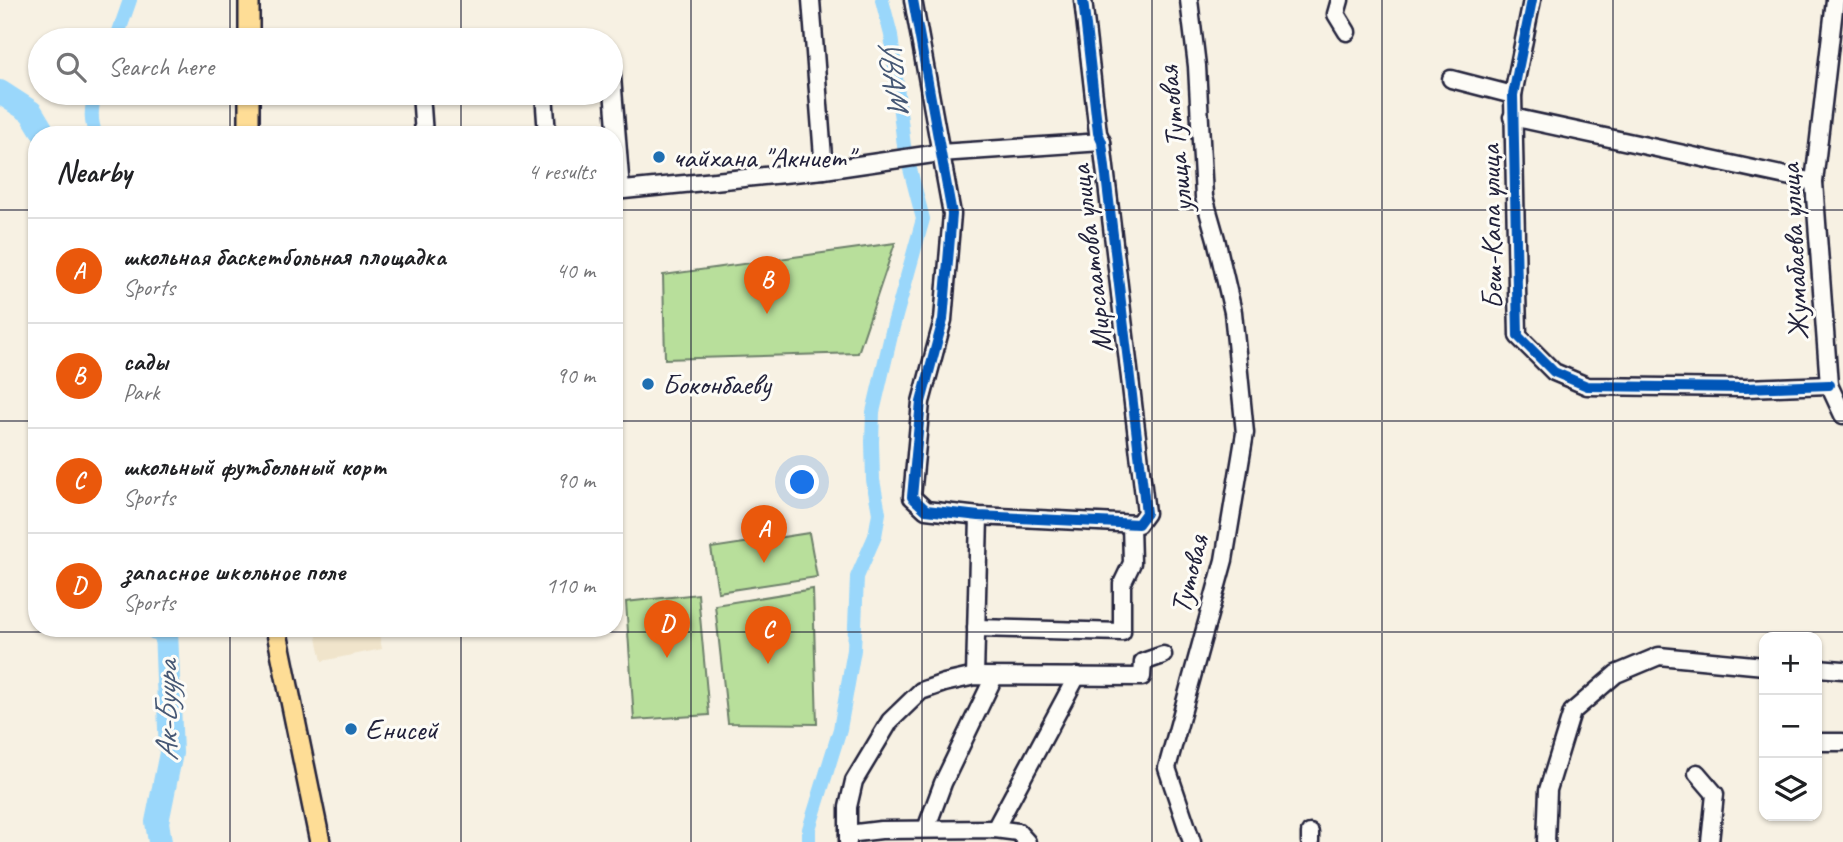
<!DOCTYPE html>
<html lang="en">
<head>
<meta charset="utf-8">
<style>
	:root { --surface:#fff; --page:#f6f6f6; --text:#202124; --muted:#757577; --line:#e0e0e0; --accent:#ea580c }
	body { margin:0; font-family:Caveat,sans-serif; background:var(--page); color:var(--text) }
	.controls { position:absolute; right:21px; bottom:21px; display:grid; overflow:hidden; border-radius:14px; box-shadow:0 2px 5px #0004 }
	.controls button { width:63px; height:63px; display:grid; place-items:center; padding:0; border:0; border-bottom:2px solid var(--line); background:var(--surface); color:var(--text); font:35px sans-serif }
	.you { position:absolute; left:803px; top:483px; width:24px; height:24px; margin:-18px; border:5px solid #fff; border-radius:50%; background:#1a73e8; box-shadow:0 0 0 10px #1a73e833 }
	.badge { display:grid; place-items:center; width:46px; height:46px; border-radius:50%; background:var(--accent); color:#fff; font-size:23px; font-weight:700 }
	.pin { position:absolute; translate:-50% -58px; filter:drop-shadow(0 2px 4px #0008) }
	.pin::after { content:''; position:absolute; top:37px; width:24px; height:21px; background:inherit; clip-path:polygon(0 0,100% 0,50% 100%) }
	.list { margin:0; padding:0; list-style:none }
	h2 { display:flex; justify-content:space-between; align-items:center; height:91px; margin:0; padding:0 28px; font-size:30px }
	h2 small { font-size:23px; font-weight:400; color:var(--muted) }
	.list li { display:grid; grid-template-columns:46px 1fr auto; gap:21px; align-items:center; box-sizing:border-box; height:105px; padding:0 28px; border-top:2px solid var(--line) }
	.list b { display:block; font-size:26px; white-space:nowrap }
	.list p { margin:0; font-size:23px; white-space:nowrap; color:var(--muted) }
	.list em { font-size:23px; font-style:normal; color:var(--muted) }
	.icon { flex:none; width:38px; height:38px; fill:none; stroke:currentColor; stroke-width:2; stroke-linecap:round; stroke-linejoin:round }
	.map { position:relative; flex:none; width:1843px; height:842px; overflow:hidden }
	.search { position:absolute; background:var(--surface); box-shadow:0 2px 5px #0004; left:28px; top:28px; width:595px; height:77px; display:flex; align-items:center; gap:18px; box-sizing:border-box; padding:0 24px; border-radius:38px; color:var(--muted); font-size:26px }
	.panel { position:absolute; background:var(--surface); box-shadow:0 2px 5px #0004; left:28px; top:126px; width:595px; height:511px; border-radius:28px }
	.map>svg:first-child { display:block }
	.built { fill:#f0e4cb }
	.green { fill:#b8df9b; stroke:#6d806b; stroke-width:2 }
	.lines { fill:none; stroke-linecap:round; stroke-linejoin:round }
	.canal { stroke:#9ad7fb; stroke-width:14 }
	.river { stroke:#9ad7fb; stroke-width:24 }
	.minor-casing { stroke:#22223b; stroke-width:21 }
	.major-casing { stroke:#22223b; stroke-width:24 }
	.minor { stroke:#fdfcf7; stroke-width:16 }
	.major { stroke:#fedd96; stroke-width:19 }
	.cycleway-casing { stroke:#fdfcf7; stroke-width:15 }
	.cycleway { stroke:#0057b8; stroke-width:10 }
	.grid { fill:none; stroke:#22223b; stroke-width:2; stroke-opacity:0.55 }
	.poi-dot { fill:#1f6fb2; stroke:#fdfcf7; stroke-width:2.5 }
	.labels { text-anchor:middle; stroke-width:6; stroke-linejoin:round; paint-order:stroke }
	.street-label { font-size:30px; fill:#22223b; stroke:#fdfcf7 }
	.poi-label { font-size:30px; fill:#22223b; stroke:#fdfcf7; text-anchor:start }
	.water-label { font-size:32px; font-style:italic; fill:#465875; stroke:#fdfcf7 }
</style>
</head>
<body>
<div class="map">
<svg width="1843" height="842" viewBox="0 0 1843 842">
	<rect width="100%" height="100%" fill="#f7f1e3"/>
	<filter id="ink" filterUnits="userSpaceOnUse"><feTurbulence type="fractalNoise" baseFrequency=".0143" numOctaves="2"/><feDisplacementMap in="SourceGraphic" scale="14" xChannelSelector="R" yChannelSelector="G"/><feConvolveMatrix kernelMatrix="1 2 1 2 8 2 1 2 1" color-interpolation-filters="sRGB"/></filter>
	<g filter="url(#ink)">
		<path class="built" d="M315,628H378L382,649L322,661Z"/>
		<g class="green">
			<path d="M895,243L858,353L665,359L663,275Z"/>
			<path d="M809,533L817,577L718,592L711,548Z"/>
			<path d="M813,589L817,724L728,723L715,605Z"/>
			<path d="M698,594L709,715L634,720L626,602Z"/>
		</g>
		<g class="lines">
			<g class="canal">
				<path d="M116,40L130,0"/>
				<path d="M96,135C90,121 91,106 96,93"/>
				<path d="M809,842V829L840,729L854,650L857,577L875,536L879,513L873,480L872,442L873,412L893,327L923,219L904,146L891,35L882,0"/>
			</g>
			<g class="river">
				<path d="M0,92L31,112L45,135"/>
				<path d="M156,628L166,630L171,753L157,822L160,842"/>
			</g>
			<g class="minor-casing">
				<g id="minor">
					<path d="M811,0L824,170"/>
					<path d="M913,0L952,214L943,320L921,402L912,497L926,510L979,516L1138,524L1146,513L1102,142L1098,133L1083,0"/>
					<path d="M1189,0L1197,66L1204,197L1216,239L1233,312L1245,433L1224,560L1167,768L1192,842"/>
					<path d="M1340,0L1336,14L1347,32"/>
					<path d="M1532,0L1513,95L1518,336L1554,372L1587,386L1746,388L1829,385"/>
					<path d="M1835,0L1814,182L1829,385L1843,415"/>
					<path d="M611,64L621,190"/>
					<path d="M1451,79L1513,95"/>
					<path d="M421,93L424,135"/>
					<path d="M544,93L547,135"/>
					<path d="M1512,117L1814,182"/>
					<path d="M614,191L824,170L940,153L1102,142"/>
					<path d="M976,628L1122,632V584L1132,563L1131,524"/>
					<path d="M1817,668L1843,670"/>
					<path d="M975,676L979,516"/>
					<path d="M1817,742H1843"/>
					<path d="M1697,773L1715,794L1710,842"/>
					<path d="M926,829L943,783L994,677"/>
					<path d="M995,829L1077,676"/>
					<path d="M848,834V807L854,781L890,721L921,691L944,683L975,676L1142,677L1143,662L1163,655"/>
					<path d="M848,842V834L881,830L995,829L1018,832L1027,842"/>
					<path d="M1310,842V833"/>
					<path d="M1546,842L1548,790L1572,712L1616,674L1659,656L1764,666"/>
				</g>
			</g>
			<g class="major-casing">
				<g id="major">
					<path d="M249,40V0"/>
					<path d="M249,135V93"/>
					<path d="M276,628L320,842"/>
				</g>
			</g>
			<use href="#minor" class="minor"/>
			<use href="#major" class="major"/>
			<g class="cycleway-casing">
				<g id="cycleway">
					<path d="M913,0L952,214L943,320L921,402L912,497L926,510L979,516L1138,524L1146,513L1102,142L1098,133L1083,0"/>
					<path d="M1532,0L1513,95L1518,336L1554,372L1587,386L1746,388L1829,385"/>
				</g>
			</g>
			<use href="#cycleway" class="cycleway"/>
		</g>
	</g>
	<path class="grid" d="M230,0V40M461,0V40M691,0V842M922,0V842M1152,0V842M1382,0V842M1613,0V842M230,93V135M461,93V135M0,210H37M614,210H1843M0,421H37M614,421H1843M230,628V842M461,628V842M0,632H1843"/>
	<g class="poi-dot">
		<circle cx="659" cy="157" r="7"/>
		<circle cx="648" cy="384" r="7"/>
		<circle cx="351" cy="729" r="7"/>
	</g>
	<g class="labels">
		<g class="street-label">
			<text transform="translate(1175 139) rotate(-96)" y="10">улица Тутовая</text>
			<text transform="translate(1491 227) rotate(-91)" y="10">Беш-Капа улица</text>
			<text transform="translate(1794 252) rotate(-93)" y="10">Жумабаева улица</text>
			<text transform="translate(1091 259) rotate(-97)" y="10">Мирсаатова улица</text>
			<text transform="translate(1189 574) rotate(-76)" y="10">Тутовая</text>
		</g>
		<g class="poi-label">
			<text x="673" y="167">чайхана "Акниет"</text>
			<text x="662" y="394">Боконбаеву</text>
			<text x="365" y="739">Енисей</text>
		</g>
		<g class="water-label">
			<text transform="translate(894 73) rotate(82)" y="11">УВАМ</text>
			<text transform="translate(166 711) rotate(-90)" y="11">Ак-Буура</text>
		</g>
	</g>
</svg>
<div class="controls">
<button>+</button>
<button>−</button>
<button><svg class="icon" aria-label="layers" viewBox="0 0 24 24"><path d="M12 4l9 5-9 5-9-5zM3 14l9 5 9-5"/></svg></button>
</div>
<div class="you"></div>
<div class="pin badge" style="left:764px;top:563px">A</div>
<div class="pin badge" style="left:767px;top:314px">B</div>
<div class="pin badge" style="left:768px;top:664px">C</div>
<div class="pin badge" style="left:667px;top:658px">D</div>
<div class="search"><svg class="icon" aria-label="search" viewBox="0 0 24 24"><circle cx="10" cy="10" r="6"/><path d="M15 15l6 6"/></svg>Search here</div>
<section class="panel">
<h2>Nearby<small>4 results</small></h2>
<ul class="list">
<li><span class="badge">A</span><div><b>школьная баскетбольная площадка</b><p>Sports</p></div><em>40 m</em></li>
<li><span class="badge">B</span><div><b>сады</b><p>Park</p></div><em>90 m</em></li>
<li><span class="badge">C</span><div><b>школьный футбольный корт</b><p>Sports</p></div><em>90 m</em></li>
<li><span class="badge">D</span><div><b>запасное школьное поле</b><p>Sports</p></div><em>110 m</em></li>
</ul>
</section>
</div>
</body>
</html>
